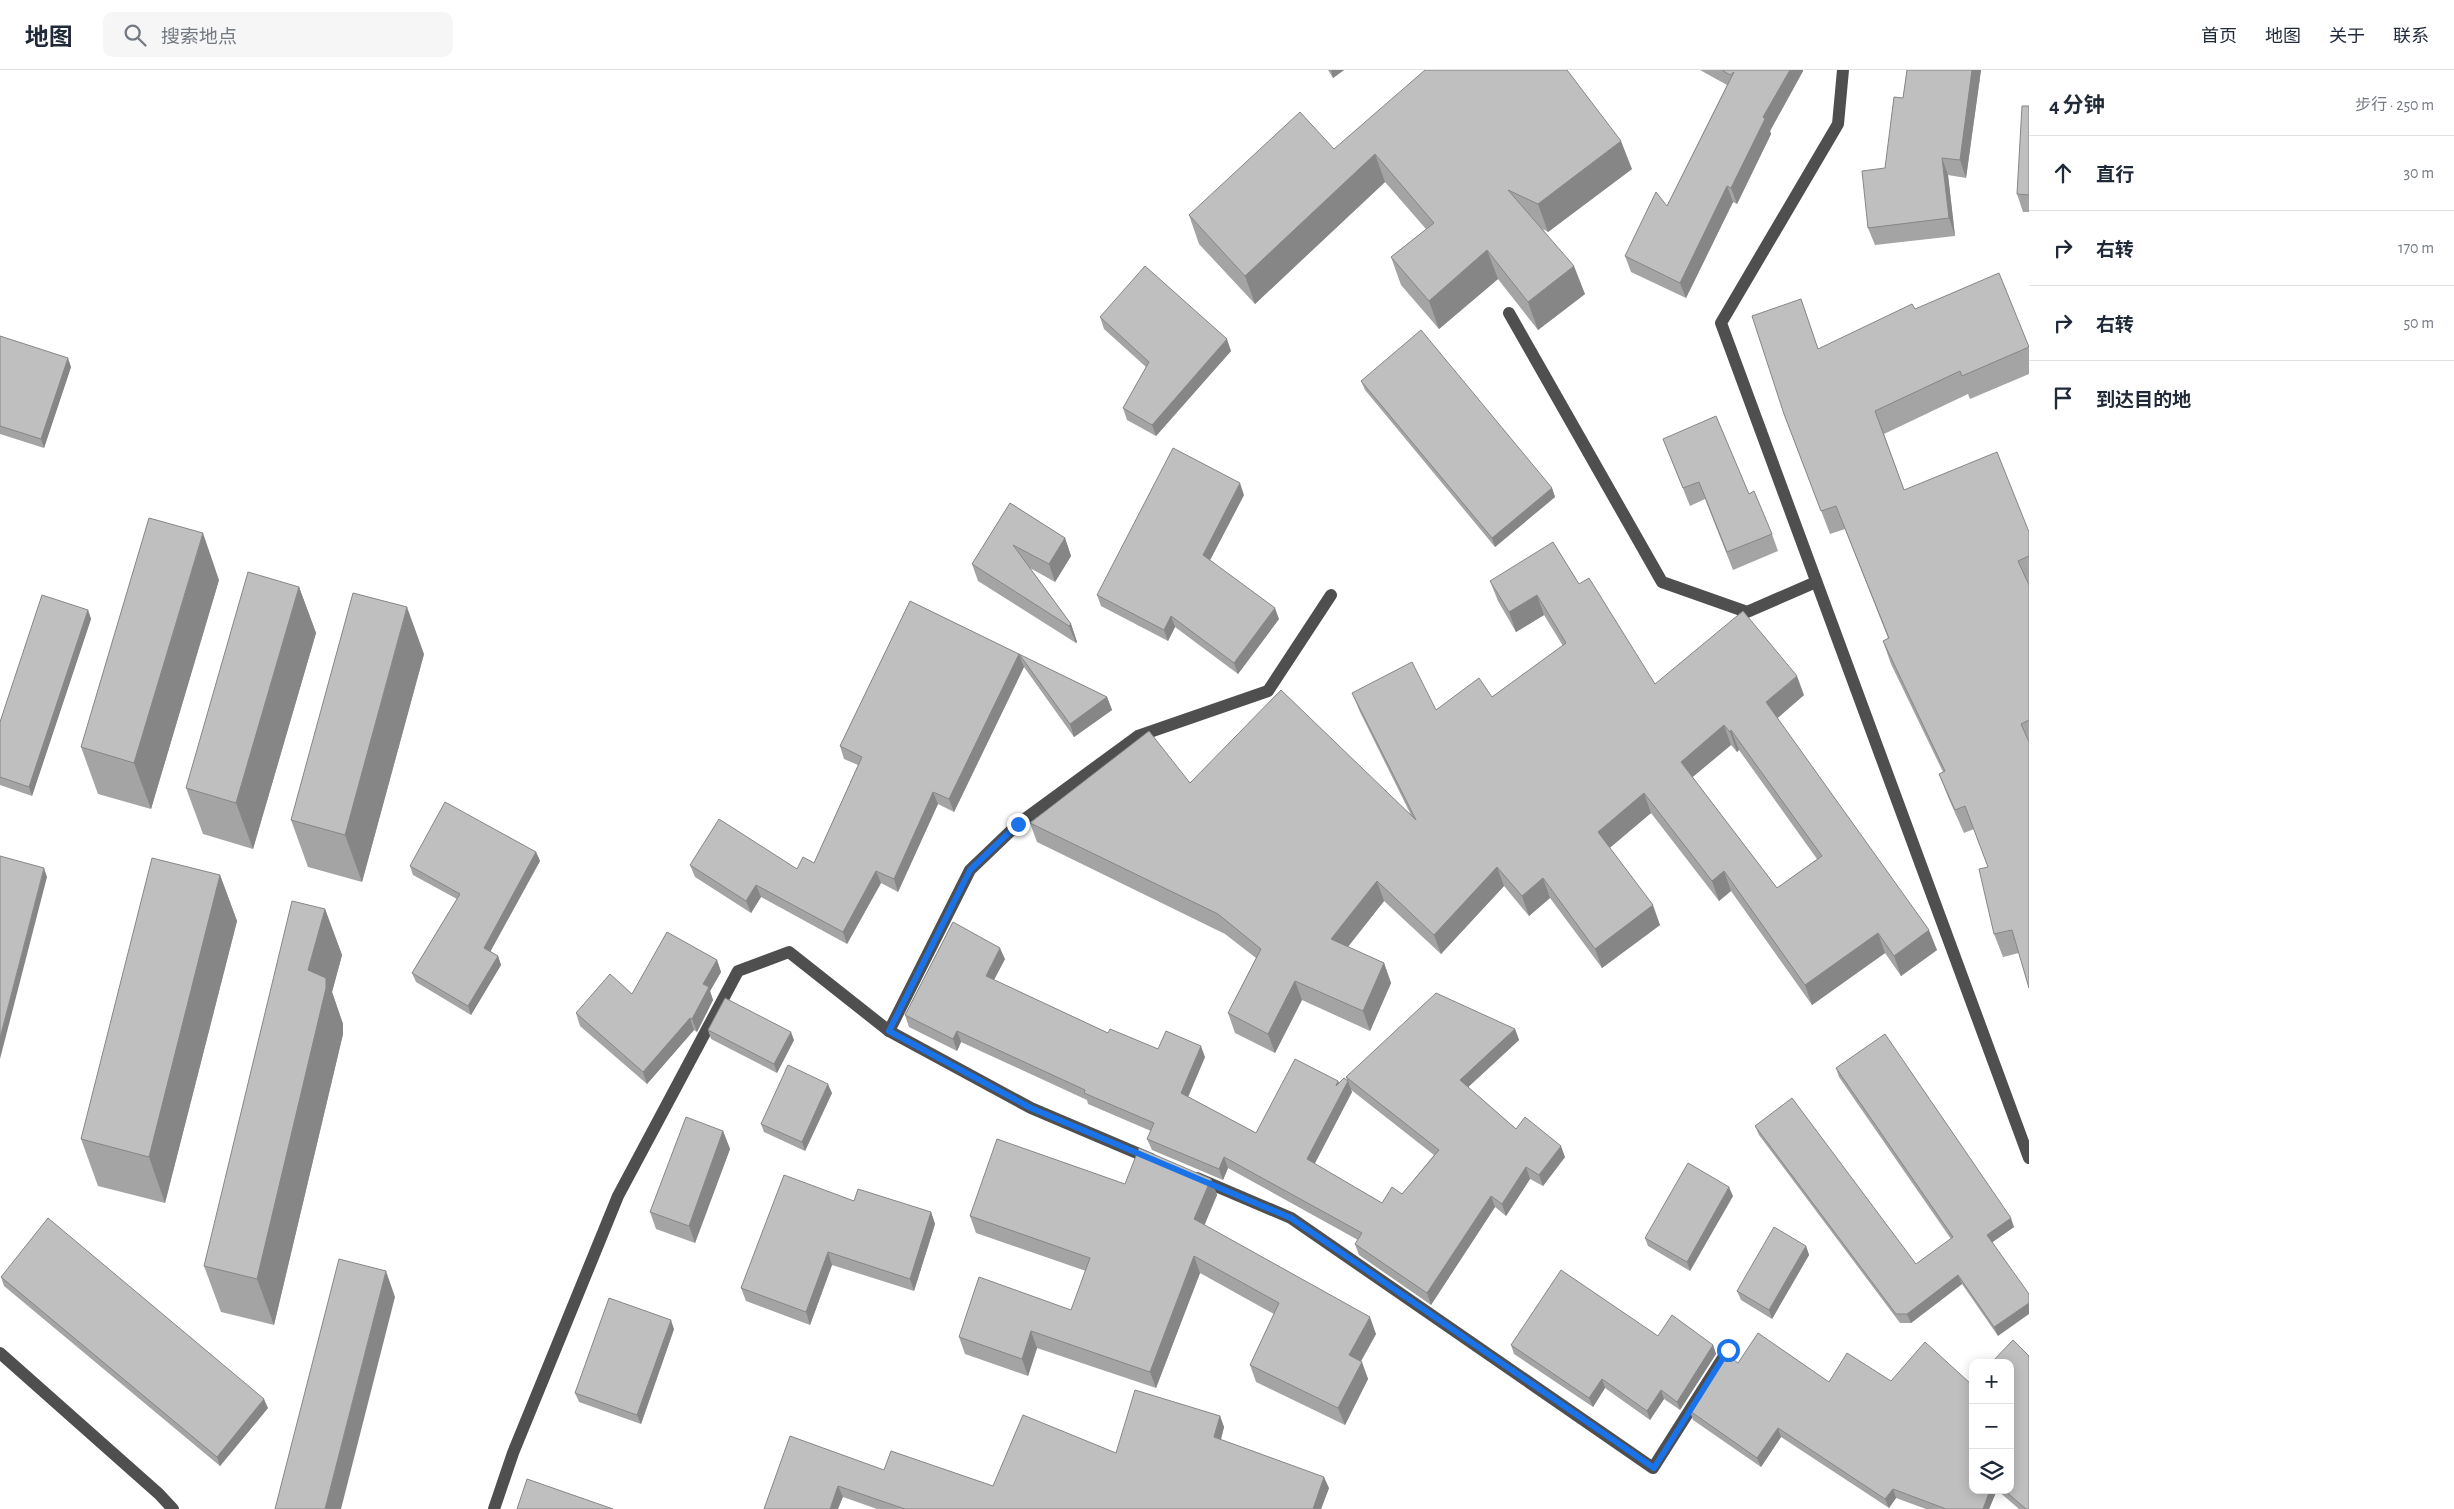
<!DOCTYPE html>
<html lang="zh">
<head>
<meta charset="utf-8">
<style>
	:root { --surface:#fff; --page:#f6f6f7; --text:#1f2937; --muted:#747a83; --line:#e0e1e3 }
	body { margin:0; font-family:"Alegreya Sans","Noto Sans SC",sans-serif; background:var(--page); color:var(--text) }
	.controls { position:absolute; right:15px; bottom:15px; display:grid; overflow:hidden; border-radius:10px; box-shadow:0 2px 12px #0003 }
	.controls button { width:45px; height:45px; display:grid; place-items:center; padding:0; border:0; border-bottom:1px solid var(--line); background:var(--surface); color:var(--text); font:25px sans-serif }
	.stop { position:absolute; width:15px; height:15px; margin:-11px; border:4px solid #1a73e8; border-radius:50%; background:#fff }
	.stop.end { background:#1a73e8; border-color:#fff; box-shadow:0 1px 5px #0008 }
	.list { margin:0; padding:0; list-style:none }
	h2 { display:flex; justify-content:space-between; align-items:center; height:65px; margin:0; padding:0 20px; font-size:21px }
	h2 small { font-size:16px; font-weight:400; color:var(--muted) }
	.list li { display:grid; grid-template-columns:32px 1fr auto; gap:15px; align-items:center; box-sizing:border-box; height:75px; padding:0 20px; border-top:1px solid var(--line) }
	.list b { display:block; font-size:19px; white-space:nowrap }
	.list em { font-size:16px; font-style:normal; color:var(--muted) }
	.icon { flex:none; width:28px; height:28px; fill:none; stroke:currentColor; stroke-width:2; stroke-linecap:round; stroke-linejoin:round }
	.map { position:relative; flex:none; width:2029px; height:1439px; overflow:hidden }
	header { display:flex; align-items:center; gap:30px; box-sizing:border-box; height:70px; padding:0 25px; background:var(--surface); border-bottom:1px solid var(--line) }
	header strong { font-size:24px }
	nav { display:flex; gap:28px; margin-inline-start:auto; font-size:18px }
	.search { width:350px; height:45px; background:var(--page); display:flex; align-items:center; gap:12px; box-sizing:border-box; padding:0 18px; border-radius:10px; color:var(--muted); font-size:19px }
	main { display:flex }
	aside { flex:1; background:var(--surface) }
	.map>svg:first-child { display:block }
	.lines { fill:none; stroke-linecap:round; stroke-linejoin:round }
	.minor { stroke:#4f4f4f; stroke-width:12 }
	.wall { fill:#a4a4a4; fill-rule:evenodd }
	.shaded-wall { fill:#868686 }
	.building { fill:#bfbfbf; stroke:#868686; fill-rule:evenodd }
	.route { stroke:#1a73e8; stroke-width:6 }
</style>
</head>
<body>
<header>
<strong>地图</strong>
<div class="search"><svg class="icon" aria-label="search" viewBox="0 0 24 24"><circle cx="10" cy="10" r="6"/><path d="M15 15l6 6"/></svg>搜索地点</div>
<nav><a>首页</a><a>地图</a><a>关于</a><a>联系</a></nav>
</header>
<main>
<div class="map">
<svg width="2029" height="1439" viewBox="0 0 2029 1439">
	<rect width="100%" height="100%" fill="#fff"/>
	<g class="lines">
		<g class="minor">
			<path d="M1843,0L1838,54L1721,253L2029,1088"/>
			<path d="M1509,243L1662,512L1747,542L1816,512"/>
			<path d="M889,961L1031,1038L1151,1089"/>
			<path d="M1197,1108L1291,1148L1653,1398L1728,1280"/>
			<path d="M0,1283L159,1424L173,1439"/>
			<path d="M494,1439L513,1383L618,1126L738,901L789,882L889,961L970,800L1018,754L1138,666L1268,621L1331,525"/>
		</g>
	</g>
	<g class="wall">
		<path d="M1328,0H1344L1333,8Z"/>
		<path d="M1700,0H1803V1L1770,61L1771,64L1737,134L1733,132L1686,228L1631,202L1625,186L1667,136L1727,15Z"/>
		<path d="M1907,0H1981L1966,108L1948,105L1955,166L1875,175L1868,158L1885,98L1903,28Z"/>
		<path d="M2029,36V142H2023L2017,124Z"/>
		<path d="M1334,79L1632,99L1548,162L1543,159L1585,224L1538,260L1498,209L1439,259L1401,215L1391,187L1426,159L1385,112L1255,234L1199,174L1189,145Z"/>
		<path d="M1801,229L1818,279L1915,239L2029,277V304L1970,329L1968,324L1884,364L1904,420L2029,462V513H2028L2029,515V918L2019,883L2003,887L1994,864L1988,797L1974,759L1964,763L1948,727L1939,704L1943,702L1891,594L1883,571L1888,568L1845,459L1830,464L1784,344Z"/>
		<path d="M1100,247L1231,281L1156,366L1127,350L1123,338L1146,297L1104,259Z"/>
		<path d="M0,266L71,297L44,378L0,364Z"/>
		<path d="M1361,311L1552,418L1555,427L1495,477L1365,320Z"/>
		<path d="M1663,369L1749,424L1772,464L1778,481L1733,500L1705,429L1690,436Z"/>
		<path d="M1244,425L1210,490L1279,549L1238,604L1175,557L1168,571L1101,536L1097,525Z"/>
		<path d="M1010,433L1065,468L1071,486L1055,512L1030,498L1071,554L1077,572L1076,573L978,511L972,494Z"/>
		<path d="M219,510L151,739L98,724L81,677Z"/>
		<path d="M1490,511L1579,514L1655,614L1804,625L1777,648L1937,880L1901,906L1885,883L1812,935L1731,821L1719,831L1651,743L1609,778L1660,855L1602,898L1550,828L1529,846L1504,816L1441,884L1384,831L1348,877L1384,893L1391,913L1370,961L1302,930L1275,983L1235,963L1228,943L1256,888L1225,864L1037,772L1030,753L1190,713L1411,745L1360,642L1352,623L1436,640L1492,627L1563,576L1544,545L1516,562L1498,531ZM1731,675L1737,682L1739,680L1817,789L1777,818L1692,707Z"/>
		<path d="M299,517L316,563L253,779L203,764L186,718Z"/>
		<path d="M910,531L1107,627L1112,640L1074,667L1024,597L954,742L938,734L898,822L881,813L847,874L761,827L751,843L695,807L690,795L797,799L814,793L858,695L844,689L840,676Z"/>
		<path d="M88,540L91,549L32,726L0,715V652Z"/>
		<path d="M424,584L362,812L308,797L291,750Z"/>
		<path d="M536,782L540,791L490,881L498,886L501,895L471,945L416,912L412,903L457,829L413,805L410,796Z"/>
		<path d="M220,805L237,851L165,1133L98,1116L81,1069Z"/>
		<path d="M325,839L342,885L332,922L343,954V964L274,1255L221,1242L204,1196Z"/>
		<path d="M1005,889L994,910L1108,963L1158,979L1205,987L1188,1027L1256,1063L1338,1011L1339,1013L1347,1010L1346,1007L1515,959L1519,970L1468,1017L1516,1059L1565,1087L1543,1116L1530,1109L1506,1146L1495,1137L1431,1235L1359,1185L1355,1174L1358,1170L1228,1098L1223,1110L1152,1080L1147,1069L1151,1061L1088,1034L1087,1030L961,972L957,981L909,957L905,945ZM1350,1019L1434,1085L1402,1124L1382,1133L1314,1094L1352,1022Z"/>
		<path d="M717,890L721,902L710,921L713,930L697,962L694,960L647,1014L580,956L576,943L632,924Z"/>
		<path d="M708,960L794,970L777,1003L711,969Z"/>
		<path d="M1836,998L2014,1157L1992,1172L1998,1266L1962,1214L1911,1253H1900L1759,1065L1755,1056L1916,1194L1951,1169L1839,1007Z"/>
		<path d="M832,1023L805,1081L764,1062L761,1054Z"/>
		<path d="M723,1061L730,1079L695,1173L656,1159L650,1142Z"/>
		<path d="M1211,1109L1217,1125L1204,1155L1376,1264L1361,1291L1368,1309L1345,1355L1256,1312L1250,1295L1274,1244L1200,1203L1156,1318L1037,1278L1028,1306L965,1284L959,1267L1071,1240L1086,1201L976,1163L970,1146L1125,1114Z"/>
		<path d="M1733,1126L1690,1201L1648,1176L1645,1168Z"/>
		<path d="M854,1131L931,1142L935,1154L914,1221L832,1195L810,1255L746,1231L741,1218Z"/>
		<path d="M1806,1176L1809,1185L1772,1249L1741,1230L1737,1221Z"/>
		<path d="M1,1207L268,1338L220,1396L4,1216Z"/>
		<path d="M674,1259L641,1354L579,1332L575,1323Z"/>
		<path d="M1658,1266L1713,1275L1716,1284L1680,1340L1664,1329L1650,1350L1605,1318L1593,1337L1514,1284L1511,1275Z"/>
		<path d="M1738,1293L1829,1312L1891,1311L1971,1314L1973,1420H1997L1989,1439H1926L1896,1428L1889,1438L1781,1367L1761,1397L1693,1350L1690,1341Z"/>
		<path d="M1220,1346L1224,1357L1221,1370L1329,1418L1321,1439H877L843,1427L764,1439L884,1400L993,1416L1116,1383Z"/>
		<path d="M1997,1420H2010L2029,1439H2019Z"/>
	</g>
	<g class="shaded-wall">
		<path d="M1331,0H1344L1333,8Z"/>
		<path d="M1790,0H1803V1L1770,61L1771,64L1737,134L1731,118L1763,47Z"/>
		<path d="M1972,0H1981L1966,108L1960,90Z"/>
		<path d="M1621,71L1632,99L1548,162L1538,134Z"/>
		<path d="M1375,84L1385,112L1255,234L1245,206Z"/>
		<path d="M1942,88L1948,105L1955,166L1949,148Z"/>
		<path d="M1727,116L1733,132L1686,228L1680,213Z"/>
		<path d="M1487,180L1498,209L1439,259L1429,231Z"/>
		<path d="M1574,196L1585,224L1538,260L1528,232Z"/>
		<path d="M1227,269L1231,281L1156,366L1152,355Z"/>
		<path d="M68,288L71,297L44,378L41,369Z"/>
		<path d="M1240,413L1244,425L1207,496L1203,485Z"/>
		<path d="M1552,418L1555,427L1495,477L1492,468Z"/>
		<path d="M203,463L219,510L151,739L134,693Z"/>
		<path d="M1065,468L1071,486L1055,512L1049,494Z"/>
		<path d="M299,517L316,563L253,779L236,733Z"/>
		<path d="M1537,525L1544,545L1516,562L1509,542Z"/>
		<path d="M407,537L424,584L362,812L345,765Z"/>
		<path d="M1275,538L1279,549L1238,604L1234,593Z"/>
		<path d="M88,540L91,549L32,726L29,717Z"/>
		<path d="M1171,546L1175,557L1168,571L1164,560Z"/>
		<path d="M1071,554L1077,572L1076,573L1069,556Z"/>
		<path d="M1019,584L1024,597L954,742L949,729Z"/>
		<path d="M1797,606L1804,625L1773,652L1766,632Z"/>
		<path d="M1107,627L1112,640L1074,667L1070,654Z"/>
		<path d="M1724,655L1731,675L1688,711L1681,692Z"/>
		<path d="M1731,660L1739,680L1737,682L1730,662Z"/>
		<path d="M933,722L938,734L898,822L894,809Z"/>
		<path d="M1644,723L1651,743L1605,782L1598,762Z"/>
		<path d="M536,782L540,791L488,886L484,878Z"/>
		<path d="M1497,797L1504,816L1441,884L1434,865Z"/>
		<path d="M44,798L47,807L0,989V968Z"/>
		<path d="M876,801L881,813L847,874L843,862Z"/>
		<path d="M1724,801L1731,821L1719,831L1712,811Z"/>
		<path d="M220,805L237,851L165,1133L149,1087Z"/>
		<path d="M1543,808L1550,828L1529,846L1522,826Z"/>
		<path d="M1377,811L1384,831L1338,889L1331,869Z"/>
		<path d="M756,815L761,827L751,843L746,831Z"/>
		<path d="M1653,835L1660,855L1602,898L1595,879Z"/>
		<path d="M325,839L342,885L332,922L343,954V964L274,1255L257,1209L308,900Z"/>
		<path d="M1929,860L1937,880L1901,906L1894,886Z"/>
		<path d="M1878,863L1885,883L1812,935L1805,915Z"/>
		<path d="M1000,878L1005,889L990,917L986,906Z"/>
		<path d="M498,886L501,895L471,945L468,936Z"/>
		<path d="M717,890L721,902L710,921L713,930L697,962L692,949L703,914Z"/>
		<path d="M1384,893L1391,913L1370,961L1363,941Z"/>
		<path d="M1295,911L1302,930L1275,983L1268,964Z"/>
		<path d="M690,948L694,960L647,1014L643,1002Z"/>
		<path d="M1515,959L1519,970L1464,1021L1460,1010Z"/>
		<path d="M957,961L961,972L957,981L953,969Z"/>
		<path d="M791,962L794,970L777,1003L774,994Z"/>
		<path d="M1201,976L1205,987L1185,1034L1181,1023Z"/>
		<path d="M1338,1011L1342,1022L1348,1011L1352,1022L1311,1101L1307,1089Z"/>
		<path d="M828,1014L832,1023L805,1081L802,1072Z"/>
		<path d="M723,1061L730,1079L695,1173L689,1156Z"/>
		<path d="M1561,1076L1565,1087L1543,1116L1539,1105Z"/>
		<path d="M1224,1087L1228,1098L1223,1110L1219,1099Z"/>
		<path d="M1526,1097L1530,1109L1506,1146L1502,1134Z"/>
		<path d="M1211,1109L1217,1125L1200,1166L1194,1149Z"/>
		<path d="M1729,1117L1733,1126L1690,1201L1687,1192Z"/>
		<path d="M1491,1126L1495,1137L1431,1235L1427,1223Z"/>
		<path d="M931,1142L935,1154L914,1221L910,1209Z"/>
		<path d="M2011,1148L2014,1157L1990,1174L1987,1165Z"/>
		<path d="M1806,1176L1809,1185L1772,1249L1769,1240Z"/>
		<path d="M828,1182L832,1195L810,1255L806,1242Z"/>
		<path d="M1194,1186L1200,1203L1156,1318L1150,1302Z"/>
		<path d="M386,1201L395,1227L341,1439H325Z"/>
		<path d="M1958,1205L1962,1214L1911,1253L1907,1244Z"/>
		<path d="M2029,1233V1244L1998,1266L1994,1257Z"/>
		<path d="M1370,1247L1376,1264L1355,1302L1349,1285Z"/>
		<path d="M671,1250L674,1259L641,1354L637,1345Z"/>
		<path d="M1031,1261L1037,1278L1028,1306L1022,1289Z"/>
		<path d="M1713,1275L1716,1284L1680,1340L1677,1332Z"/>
		<path d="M1362,1292L1368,1309L1345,1355L1338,1338Z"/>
		<path d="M1602,1309L1605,1318L1593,1337L1589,1328Z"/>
		<path d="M1661,1320L1664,1329L1650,1350L1647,1341Z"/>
		<path d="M264,1329L268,1338L220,1396L217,1387Z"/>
		<path d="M1220,1346L1224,1357L1218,1379L1214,1367Z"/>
		<path d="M1778,1358L1781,1367L1761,1397L1757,1388Z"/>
		<path d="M1324,1407L1329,1418L1321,1439H1313Z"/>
		<path d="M838,1416L843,1427L838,1439H830Z"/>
		<path d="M1893,1419L1896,1428L1889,1438L1885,1429Z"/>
		<path d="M1990,1420H1997L1989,1439H1983Z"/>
	</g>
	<g class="building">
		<path d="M1425,0H1567L1621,71L1538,134L1508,120L1574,196L1528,232L1487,180L1429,231L1391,187L1434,153L1375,84L1245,206L1189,145L1300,42L1334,79Z"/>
		<path d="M1722,0H1790L1763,47L1765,49L1731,118L1727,116L1680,213L1625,186L1656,122L1667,136L1734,2L1730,5Z"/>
		<path d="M1907,0H1972L1960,90L1942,88L1949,148L1868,158L1862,101L1885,98L1894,27L1903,28Z"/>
		<path d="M2022,36H2029V125L2017,124Z"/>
		<path d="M1145,196L1227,269L1152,355L1123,338L1149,292L1100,247Z"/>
		<path d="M1999,203L2029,277L1962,306L1960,301L1875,341L1904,420L1997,382L2029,462V486L2018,491L2029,515V650L2021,654L2029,672V918L2012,860L1994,864L1979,799L1988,797L1965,736L1955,740L1939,704L1945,701L1883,571L1889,568L1836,436L1821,441L1784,344L1752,246L1801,229L1818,279L1912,234L1915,239Z"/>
		<path d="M1421,260L1552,418L1492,468L1361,311Z"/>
		<path d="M0,266L68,288L41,369L0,356Z"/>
		<path d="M1716,346L1749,424L1754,421L1772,464L1727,482L1699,412L1683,418L1663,369Z"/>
		<path d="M1173,378L1240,413L1203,485L1275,538L1234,593L1171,546L1164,560L1097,525Z"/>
		<path d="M1010,433L1065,468L1049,494L1013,475L1071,554L1069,556L972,494Z"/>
		<path d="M149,448L203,463L134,693L81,677Z"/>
		<path d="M1553,472L1579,514L1589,508L1655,614L1743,541L1797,606L1766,632L1929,860L1894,886L1878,863L1805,915L1724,801L1712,811L1644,723L1598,762L1653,835L1595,879L1543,808L1522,826L1497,797L1434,865L1377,811L1331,869L1384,893L1363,941L1295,911L1268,964L1228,943L1261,879L1218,844L1030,753L1149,661L1190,713L1281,620L1416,750L1352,623L1412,592L1436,640L1479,608L1492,627L1566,573L1537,525L1509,542L1490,511ZM1724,655L1730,662L1731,660L1822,786L1777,818L1681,692Z"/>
		<path d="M248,502L299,517L236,733L186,718Z"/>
		<path d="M353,523L407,537L345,765L291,750Z"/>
		<path d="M42,525L88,540L29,717L0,707V652Z"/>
		<path d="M910,531L1107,627L1070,654L1019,584L949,729L933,722L894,809L876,801L843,862L756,815L746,831L690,795L719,749L797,799L803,787L814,793L862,687L840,676Z"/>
		<path d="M445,732L536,782L484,878L498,886L468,936L412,903L460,824L410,796Z"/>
		<path d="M0,786L44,798L0,968Z"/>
		<path d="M152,788L220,805L149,1087L81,1069Z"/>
		<path d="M292,831L325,839L308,900L326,908V918L257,1209L204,1196Z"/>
		<path d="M953,852L1000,878L986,906L1108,963L1110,959L1158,979L1166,961L1201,976L1181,1023L1256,1063L1295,989L1338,1011L1336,1016L1344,1008L1348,1011L1307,1089L1382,1133L1392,1117L1402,1124L1439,1080L1346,1007L1436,923L1515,959L1460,1010L1516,1059L1525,1047L1561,1076L1539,1105L1526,1097L1502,1134L1491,1126L1427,1223L1355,1174L1362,1163L1224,1087L1219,1099L1147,1069L1154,1053L1084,1023L1085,1020L957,961L953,969L905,945Z"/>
		<path d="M667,862L717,890L703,914L709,917L692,949L690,948L643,1002L576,943L610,904L632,924Z"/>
		<path d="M725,928L791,962L774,994L708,960Z"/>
		<path d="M1885,964L2011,1148L1987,1165L2029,1224V1233L1994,1257L1958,1205L1907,1244H1896L1755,1056L1792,1028L1916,1194L1953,1167L1836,998Z"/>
		<path d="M788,995L828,1014L802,1072L761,1054Z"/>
		<path d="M686,1047L723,1061L689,1156L650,1142Z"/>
		<path d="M997,1069L1125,1114L1139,1078L1211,1109L1194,1149L1370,1247L1349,1285L1362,1292L1338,1338L1250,1295L1279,1233L1194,1186L1150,1302L1031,1261L1022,1289L959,1267L979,1207L1071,1240L1090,1188L970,1146Z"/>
		<path d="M1688,1093L1729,1117L1687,1192L1645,1168Z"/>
		<path d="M784,1105L854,1131L858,1119L931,1142L910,1209L828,1182L806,1242L741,1218Z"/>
		<path d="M48,1148L264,1329L217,1387L1,1207Z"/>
		<path d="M1774,1157L1806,1176L1769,1240L1737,1221Z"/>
		<path d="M339,1189L386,1201L325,1439H275Z"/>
		<path d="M1561,1200L1658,1266L1672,1245L1713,1275L1677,1332L1661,1320L1647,1341L1602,1309L1589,1328L1511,1275Z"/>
		<path d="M609,1228L671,1250L637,1345L575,1323Z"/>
		<path d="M1758,1263L1829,1312L1847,1283L1891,1311L1925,1272L1971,1314L1973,1311V1420H1990L1983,1439H1946L1893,1419L1885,1429L1778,1358L1757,1388L1690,1341L1726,1284L1738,1293Z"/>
		<path d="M2013,1270L2029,1286V1439H2026L2004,1420H2010V1293H1991Z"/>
		<path d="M1135,1320L1220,1346L1214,1367L1324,1407L1313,1439H905L838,1416L830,1439H764L790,1366L884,1400L891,1381L993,1416L1023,1345L1116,1383Z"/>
		<path d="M527,1409L613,1439H517Z"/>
	</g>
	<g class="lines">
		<path class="route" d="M1018,754L970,800L889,961L1031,1038L1291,1148L1654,1398L1728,1280"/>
	</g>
</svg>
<div class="controls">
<button>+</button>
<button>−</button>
<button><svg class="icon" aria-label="layers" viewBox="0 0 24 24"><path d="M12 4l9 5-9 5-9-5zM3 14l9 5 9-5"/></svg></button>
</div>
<div class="stop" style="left:1728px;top:1280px"></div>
<div class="stop end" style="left:1018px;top:754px"></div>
</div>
<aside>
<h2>4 分钟<small>步行 · 250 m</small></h2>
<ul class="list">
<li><svg class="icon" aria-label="ahead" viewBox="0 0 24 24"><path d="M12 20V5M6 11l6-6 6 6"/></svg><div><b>直行</b></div><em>30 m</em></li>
<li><svg class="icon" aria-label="right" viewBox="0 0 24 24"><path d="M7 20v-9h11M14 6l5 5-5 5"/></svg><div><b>右转</b></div><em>170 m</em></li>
<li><svg class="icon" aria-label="right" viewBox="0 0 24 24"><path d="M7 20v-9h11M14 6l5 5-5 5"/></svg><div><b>右转</b></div><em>50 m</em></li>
<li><svg class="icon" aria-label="arrive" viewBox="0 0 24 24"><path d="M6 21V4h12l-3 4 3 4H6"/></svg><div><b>到达目的地</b></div></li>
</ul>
</aside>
</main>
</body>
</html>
